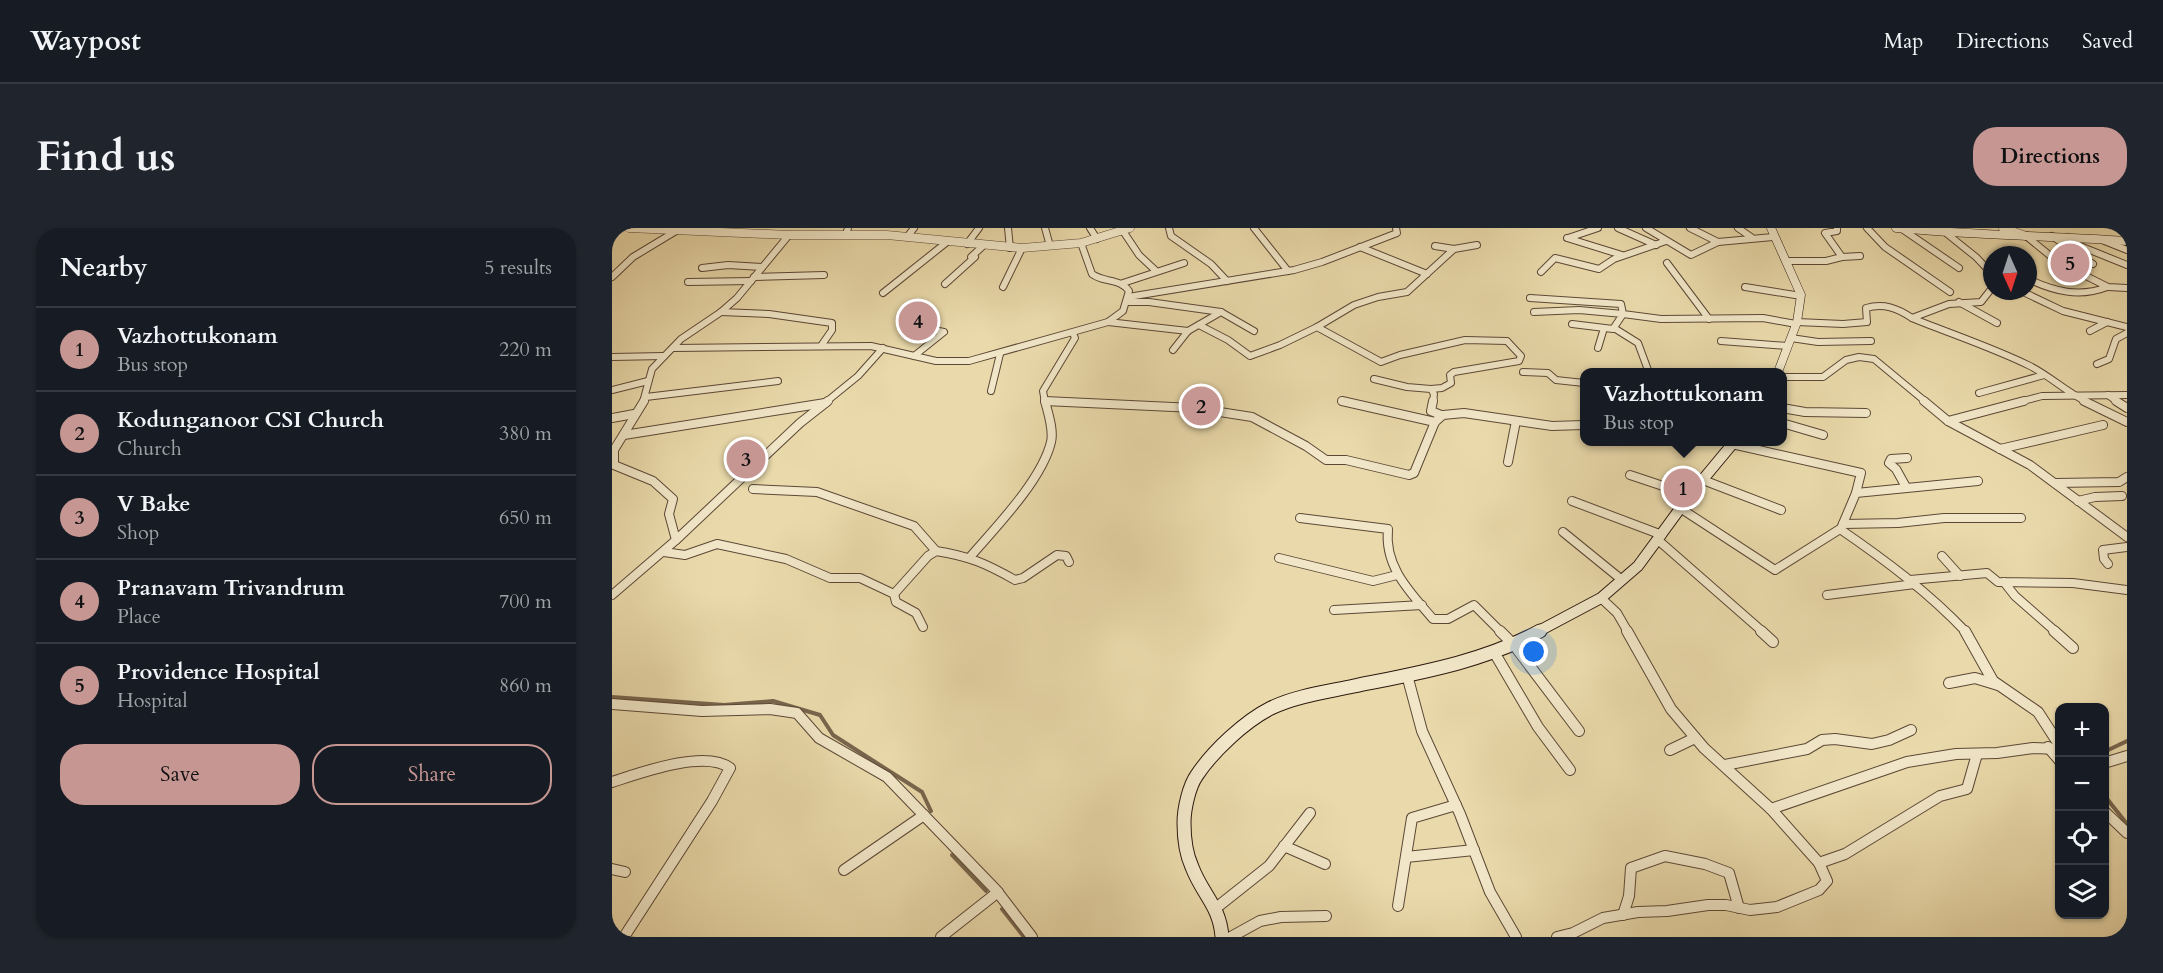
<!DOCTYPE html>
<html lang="en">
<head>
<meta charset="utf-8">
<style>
	:root { --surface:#171b24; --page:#20242c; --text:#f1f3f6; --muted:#9ea1a6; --line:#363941; --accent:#c59692 }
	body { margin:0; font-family:Cardo,serif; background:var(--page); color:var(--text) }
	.controls { position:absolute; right:18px; bottom:18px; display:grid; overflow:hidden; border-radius:12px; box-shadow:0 2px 4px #0004 }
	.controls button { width:54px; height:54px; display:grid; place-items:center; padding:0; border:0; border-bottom:2px solid var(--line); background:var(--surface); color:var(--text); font:30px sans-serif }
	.compass { position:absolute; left:1371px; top:18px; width:54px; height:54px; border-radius:50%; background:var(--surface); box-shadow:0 2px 4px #0004; rotate:177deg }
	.you { position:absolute; left:922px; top:424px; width:21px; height:21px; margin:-15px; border:4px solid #fff; border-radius:50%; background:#1a73e8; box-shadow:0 0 0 9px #1a73e833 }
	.badge { display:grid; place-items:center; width:39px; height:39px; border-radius:50%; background:var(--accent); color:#111; font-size:20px; font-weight:700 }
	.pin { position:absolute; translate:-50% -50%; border:3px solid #fff; box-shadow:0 2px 6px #0006 }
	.popup { position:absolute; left:968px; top:140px; width:207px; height:78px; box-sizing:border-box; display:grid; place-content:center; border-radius:12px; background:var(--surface); filter:drop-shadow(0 2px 4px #0005); font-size:20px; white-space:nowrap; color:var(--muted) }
	.popup b { font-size:22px; color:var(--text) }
	.popup::after { content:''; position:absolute; left:50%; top:100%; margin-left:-12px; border:12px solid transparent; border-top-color:var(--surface) }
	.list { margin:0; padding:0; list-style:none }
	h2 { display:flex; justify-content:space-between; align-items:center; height:78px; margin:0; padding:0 24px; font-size:26px }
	h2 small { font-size:20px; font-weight:400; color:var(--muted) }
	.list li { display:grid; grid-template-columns:39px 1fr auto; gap:18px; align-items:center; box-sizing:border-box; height:84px; padding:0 24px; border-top:2px solid var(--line) }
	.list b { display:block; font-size:22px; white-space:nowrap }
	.list p { margin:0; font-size:20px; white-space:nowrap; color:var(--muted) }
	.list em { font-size:20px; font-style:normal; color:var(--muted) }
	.actions { display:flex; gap:12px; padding:18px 24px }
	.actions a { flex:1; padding:14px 0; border:2px solid var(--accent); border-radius:24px; text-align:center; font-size:21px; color:var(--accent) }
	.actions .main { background:var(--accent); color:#111 }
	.icon { flex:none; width:33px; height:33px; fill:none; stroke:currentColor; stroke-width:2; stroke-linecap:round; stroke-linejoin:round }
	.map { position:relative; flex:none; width:1515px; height:709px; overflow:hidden; border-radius:24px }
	header { display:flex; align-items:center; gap:36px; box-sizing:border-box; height:84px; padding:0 30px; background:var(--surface); border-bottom:2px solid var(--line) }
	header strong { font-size:28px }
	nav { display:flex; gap:33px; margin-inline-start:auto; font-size:21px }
	.intro { display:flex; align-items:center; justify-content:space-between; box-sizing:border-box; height:144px; padding:0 36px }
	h1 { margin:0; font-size:42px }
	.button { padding:15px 27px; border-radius:24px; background:var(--accent); color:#111; font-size:21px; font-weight:700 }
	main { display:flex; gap:36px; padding:0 36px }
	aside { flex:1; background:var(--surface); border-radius:24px; box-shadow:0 2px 4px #0004 }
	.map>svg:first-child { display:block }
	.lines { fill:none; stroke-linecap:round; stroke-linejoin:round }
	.stream { stroke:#78654d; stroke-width:4 }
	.minor-far2-casing { stroke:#5c4836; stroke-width:8 }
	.minor-far1-casing { stroke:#5c4836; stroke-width:10 }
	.minor-casing { stroke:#5c4836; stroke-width:12 }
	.tertiary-casing { stroke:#5c4836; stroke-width:9 }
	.secondary-far2-casing { stroke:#2d180f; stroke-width:9 }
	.secondary-far1-casing { stroke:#2d180f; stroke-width:12 }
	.secondary-casing { stroke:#2d180f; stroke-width:15 }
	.minor-far2 { stroke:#f1e7c8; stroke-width:6 }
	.minor-far1 { stroke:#f1e7c8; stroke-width:8 }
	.minor { stroke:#f1e7c8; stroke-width:10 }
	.tertiary { stroke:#f1e7c8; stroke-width:8 }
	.secondary-far2 { stroke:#f1e7c8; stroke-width:8 }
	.secondary-far1 { stroke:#f1e7c8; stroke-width:10 }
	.secondary { stroke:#f1e7c8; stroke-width:13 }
	.wall { fill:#7b6c53; stroke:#2d180f; stroke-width:1.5 }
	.shaded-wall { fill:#645843; stroke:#2d180f; stroke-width:1.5 }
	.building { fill:#8f7d60; stroke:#2d180f; stroke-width:1.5 }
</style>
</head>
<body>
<header>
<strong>Waypost</strong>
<nav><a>Map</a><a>Directions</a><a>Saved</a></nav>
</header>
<div class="intro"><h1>Find us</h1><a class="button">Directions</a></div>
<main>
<aside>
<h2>Nearby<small>5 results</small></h2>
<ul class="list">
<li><span class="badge">1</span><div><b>Vazhottukonam</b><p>Bus stop</p></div><em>220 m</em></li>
<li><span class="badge">2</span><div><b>Kodunganoor CSI Church</b><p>Church</p></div><em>380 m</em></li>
<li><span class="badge">3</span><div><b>V Bake</b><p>Shop</p></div><em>650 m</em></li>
<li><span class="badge">4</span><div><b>Pranavam Trivandrum</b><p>Place</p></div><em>700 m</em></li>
<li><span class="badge">5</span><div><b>Providence Hospital</b><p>Hospital</p></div><em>860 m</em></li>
</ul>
<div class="actions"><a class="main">Save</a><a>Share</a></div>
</aside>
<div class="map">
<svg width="1515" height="709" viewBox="0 0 1515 709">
	<rect width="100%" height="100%" fill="#eadaab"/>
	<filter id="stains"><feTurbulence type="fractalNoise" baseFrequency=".00333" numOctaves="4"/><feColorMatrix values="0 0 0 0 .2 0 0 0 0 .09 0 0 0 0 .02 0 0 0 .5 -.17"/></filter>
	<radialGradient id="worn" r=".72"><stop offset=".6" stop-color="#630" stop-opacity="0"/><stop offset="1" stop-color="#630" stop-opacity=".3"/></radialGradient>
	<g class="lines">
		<g class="stream">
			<path d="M0,469L112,477L161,473L208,487L221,507L310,564L319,583"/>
			<path d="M1492,524L1515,513"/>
			<path d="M1492,567L1515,596"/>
			<path d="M340,627L374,663"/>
			<path d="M390,681L412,709"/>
		</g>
		<g class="minor-far2-casing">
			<g id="minor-far2">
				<path d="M396,0L398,20"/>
				<path d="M433,0L438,18"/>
				<path d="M478,0L485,11"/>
				<path d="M557,0L559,8L599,36L615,53"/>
				<path d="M642,0L676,43"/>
				<path d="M1006,0L1044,17"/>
				<path d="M1034,0L1079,27L1106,14L1161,9"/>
				<path d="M1078,0L1106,14"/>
				<path d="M1126,0L1139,9"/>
				<path d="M1255,0L1273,19L1338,64"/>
				<path d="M1290,1L1347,40"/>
				<path d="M511,3L527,27L543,42"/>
				<path d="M1334,5L1364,29L1380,46"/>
				<path d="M234,6L236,0"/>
				<path d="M1414,8L1446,34"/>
				<path d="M1440,8L1481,36"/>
				<path d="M295,9L302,0"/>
				<path d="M1455,9L1468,18L1515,37"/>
				<path d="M955,10L1010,27"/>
				<path d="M956,10L986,0"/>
				<path d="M1490,12L1515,22"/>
				<path d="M469,15L480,46C492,55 508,50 517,63L511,83L496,94L576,103"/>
				<path d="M355,16L367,0"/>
				<path d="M823,18L842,21L865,17"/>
				<path d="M748,19L815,46"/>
				<path d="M1230,29L1248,28"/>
				<path d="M1175,33H1214L1230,29L1213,5L1225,3V0"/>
				<path d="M1055,35L1097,91"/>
				<path d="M90,40L116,37L150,39"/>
				<path d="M929,44L943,30L987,41L1002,31L1054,13"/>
				<path d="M1468,45L1496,59L1515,60"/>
				<path d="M0,49L21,29L64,3"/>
				<path d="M142,49L212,47"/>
				<path d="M1416,51C1442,63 1467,70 1495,59"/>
				<path d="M76,54L139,53"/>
				<path d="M511,55L572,35"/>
				<path d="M333,56L363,29H359L371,18"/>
				<path d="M391,59L410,20"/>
				<path d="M1133,59L1189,68"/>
				<path d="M1380,60L1369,74L1337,76L1300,90C1339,106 1379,119 1416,137C1437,147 1454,164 1475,174"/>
				<path d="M1409,63L1451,83L1515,99"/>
				<path d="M271,65L335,14"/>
				<path d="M516,69L682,42L710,34L785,5L784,0"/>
				<path d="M918,70L1009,76L1011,86L1049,91L1151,90L1184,96"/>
				<path d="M517,74H537L609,84"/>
				<path d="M1347,74L1385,95"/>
				<path d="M109,84L157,86L220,95V102L209,118"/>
				<path d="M922,84L967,82L1011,86L1001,101L960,96"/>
				<path d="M1185,94L1231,96L1255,94L1254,80C1272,75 1285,80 1300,90"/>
				<path d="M587,97L616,112L638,128L668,117L705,99"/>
				<path d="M1002,100L1026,115L1036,142"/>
				<path d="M1478,103L1495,94"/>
				<path d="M1179,110L1206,114L1259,113"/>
				<path d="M1109,113L1176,118"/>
				<path d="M61,120L259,118L324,133H357L496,94"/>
				<path d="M986,120L992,100"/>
				<path d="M561,122L576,103L609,84L642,103"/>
				<path d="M302,128L332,104L311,100"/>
				<path d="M0,129L52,128"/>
				<path d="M1485,136L1497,131L1504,111L1515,105"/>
				<path d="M911,144L936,145L944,152L972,155"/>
				<path d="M1170,149H1211L1234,132L1247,129L1262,131L1314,174"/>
				<path d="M762,151L795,159L819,161L822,166L821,174"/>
				<path d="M819,161L830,160L839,155L838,147L842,144L907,133L909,128L895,113L853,112L788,127L769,134L705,99L742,77L766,69L795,64L842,21"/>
				<path d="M0,162L36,153"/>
				<path d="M379,163L388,126"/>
				<path d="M1367,165L1432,147"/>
				<path d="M1496,167L1506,174"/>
				<path d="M34,169L166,153"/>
				<path d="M433,173L458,174"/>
				<path d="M730,173L735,174"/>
				<path d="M31,174L40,141L69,111L109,84L125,70L177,7"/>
				<path d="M214,174L246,148L271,120"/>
				<path d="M433,174L431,163L463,110L461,105"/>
				<path d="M1407,174L1430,168L1515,167"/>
			</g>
		</g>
		<g class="minor-far1-casing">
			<g id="minor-far1">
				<path d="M433,173L582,180L640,189L694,218L714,232H734L797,247L802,245L823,194L831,187L852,185L940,198L972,197"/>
				<path d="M730,173L823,194"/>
				<path d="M821,173L819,183L829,187"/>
				<path d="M1312,173L1336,193L1418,237L1515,309"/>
				<path d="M1472,173L1515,194"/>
				<path d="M1504,173L1515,180"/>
				<path d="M1170,180L1193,184L1254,185"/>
				<path d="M0,190L22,186"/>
				<path d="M1336,193L1412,173"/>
				<path d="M1170,195L1211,207"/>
				<path d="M12,207L213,175"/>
				<path d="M1120,216L1249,245L1244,265"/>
				<path d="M1388,221L1491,197"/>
				<path d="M896,234L904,193"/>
				<path d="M1018,247L1078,267"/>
				<path d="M1091,252L1169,282"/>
				<path d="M1443,255L1507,254L1515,249"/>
				<path d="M1294,259L1284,241L1277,235L1279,231L1295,230"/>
				<path d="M141,261L205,264L302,298L324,323"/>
				<path d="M960,273L1050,307"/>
				<path d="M1466,273L1483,269L1510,268"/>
				<path d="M1068,280L1163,342L1228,301C1273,332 1316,364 1354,404"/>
				<path d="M688,290L776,301C772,339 798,364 821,391H836L862,377L889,404"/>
				<path d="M1231,296L1286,295L1332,290H1409"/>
				<path d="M1230,298L1244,265L1366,253"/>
				<path d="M951,304L1010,352"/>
				<path d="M64,312L188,195L216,173"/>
				<path d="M1046,312L1151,404"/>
				<path d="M52,324L73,327L105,316L174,331L218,350H248L282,366L284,374L304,385L311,399"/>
				<path d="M1330,328L1348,348"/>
				<path d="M358,329C383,300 430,252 439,214C442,202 436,185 433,173"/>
				<path d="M667,330L761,353L785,347"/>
				<path d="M1496,336L1492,331L1491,322L1515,319"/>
				<path d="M1298,352L1375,345L1386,354L1461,355L1515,362"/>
				<path d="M1392,354L1403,368L1444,404"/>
				<path d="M282,366L316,328L324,323C357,328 375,336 403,352L411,350L445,327L454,328L457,334"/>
				<path d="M0,367L64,312L57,286L61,271L41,253L2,237V222L32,173"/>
				<path d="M1215,367L1303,356"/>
				<path d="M989,370L1005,385L1016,404"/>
				<path d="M722,382L810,377"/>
			</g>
		</g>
		<g class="minor-casing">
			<g id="minor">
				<path d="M888,403L902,417L967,503"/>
				<path d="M1149,403L1161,414"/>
				<path d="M1353,403L1381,453L1426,484L1448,518"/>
				<path d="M1442,403L1461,420"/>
				<path d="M882,424L926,499L958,542"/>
				<path d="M795,447L810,503L848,586L878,664L904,709"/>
				<path d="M1337,455L1363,450L1386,457"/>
				<path d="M0,476L90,483L158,481L185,485L207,510L275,549L384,662L420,709"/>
				<path d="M1436,519L1448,533"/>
				<path d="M1058,522L1083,510"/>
				<path d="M1492,535L1515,528"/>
				<path d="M1113,537L1195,521L1210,512L1223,511L1260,516L1277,512L1299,502"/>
				<path d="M0,554C28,545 93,521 118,540L100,573L12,709"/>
				<path d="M1159,581L1295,534L1344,526L1385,525L1421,520L1448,521"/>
				<path d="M1492,583L1515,605"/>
				<path d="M672,618L713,636"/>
				<path d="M794,629L862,622"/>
				<path d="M1207,635L1233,626L1328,568L1355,561L1365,526"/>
				<path d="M0,641L13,644"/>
				<path d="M232,642L312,587"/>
				<path d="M786,678L800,590L844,577"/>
				<path d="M604,680L657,638L698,585"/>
				<path d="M1011,687L1017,668L1019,640L1053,628L1093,636L1117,645L1127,680"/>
				<path d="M329,709L386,664"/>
				<path d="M619,709L648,693L669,689L714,688"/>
				<path d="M945,709L961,705L991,690L1026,684L1055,683L1096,677H1114L1138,682L1165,679L1207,662L1215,653L1207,635L1159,581L1092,520L1059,481L1015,403"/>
			</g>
		</g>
		<g class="tertiary-casing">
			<g id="tertiary">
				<path d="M17,0L177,7H275L410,20L469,15L518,0"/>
				<path d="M1391,0L1414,8"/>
			</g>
		</g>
		<g class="secondary-far2-casing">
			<g id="secondary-far2">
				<path d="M1159,0L1189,67L1185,94L1166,144"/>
				<path d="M1284,0C1361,7 1438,8 1515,13"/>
			</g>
		</g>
		<g class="secondary-far1-casing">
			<path id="secondary-far1" d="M925,404L989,370L1026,338L1078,267L1122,214"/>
		</g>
		<g class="secondary-casing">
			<path id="secondary" d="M610,709C608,678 590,666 580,639C574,626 572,609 572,595C572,581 577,558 585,547C601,523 633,493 659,480C684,468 714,464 742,458C806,445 871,434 928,403"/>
		</g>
		<use href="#minor-far2" class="minor-far2"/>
		<use href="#minor-far1" class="minor-far1"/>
		<use href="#minor" class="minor"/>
		<use href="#tertiary" class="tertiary"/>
		<use href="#secondary-far2" class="secondary-far2"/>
		<use href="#secondary-far1" class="secondary-far1"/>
		<use href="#secondary" class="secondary"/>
	</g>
	<path class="wall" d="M291,88H316L307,97H295Z"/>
	<path class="shaded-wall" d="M313,80L316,88L307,97L303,89Z"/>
	<path class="building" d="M300,79L313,80L303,89L291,88Z"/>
	<rect width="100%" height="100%" filter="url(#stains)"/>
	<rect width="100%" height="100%" fill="url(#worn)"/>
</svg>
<div class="controls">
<button>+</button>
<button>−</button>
<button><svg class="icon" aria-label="locate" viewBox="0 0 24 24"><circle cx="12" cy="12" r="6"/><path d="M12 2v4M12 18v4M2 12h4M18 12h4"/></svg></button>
<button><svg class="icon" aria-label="layers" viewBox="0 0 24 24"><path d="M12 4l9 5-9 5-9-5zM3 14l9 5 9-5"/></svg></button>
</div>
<svg class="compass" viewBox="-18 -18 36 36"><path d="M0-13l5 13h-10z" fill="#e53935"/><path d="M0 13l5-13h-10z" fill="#9ea1a6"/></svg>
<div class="you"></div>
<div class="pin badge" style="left:1071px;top:260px">1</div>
<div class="popup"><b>Vazhottukonam</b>Bus stop</div>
<div class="pin badge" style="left:589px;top:178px">2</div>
<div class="pin badge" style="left:134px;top:231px">3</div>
<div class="pin badge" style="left:306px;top:93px">4</div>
<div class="pin badge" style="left:1458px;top:35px">5</div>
</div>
</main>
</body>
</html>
